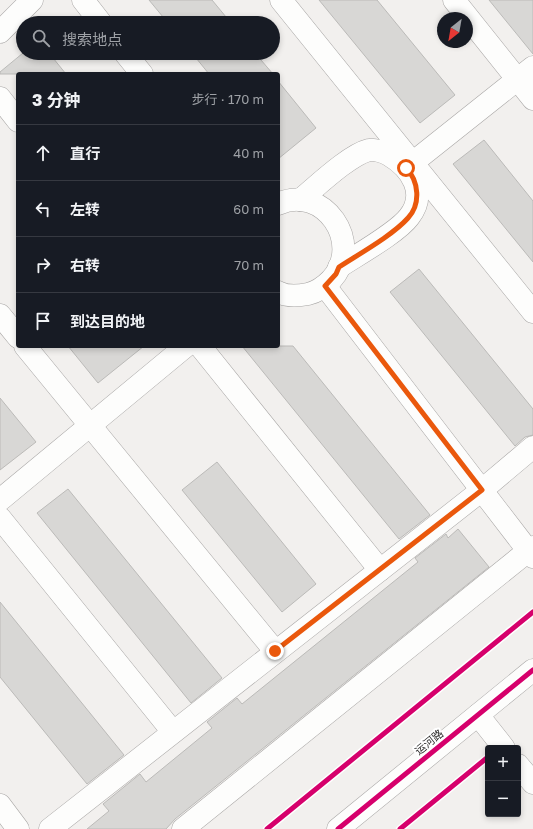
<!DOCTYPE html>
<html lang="zh">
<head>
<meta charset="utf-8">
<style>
	:root { --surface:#171b24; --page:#242831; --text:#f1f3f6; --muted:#9ea1a6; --line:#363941 }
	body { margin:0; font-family:"Golos Text","Noto Sans SC",sans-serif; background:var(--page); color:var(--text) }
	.controls { position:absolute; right:12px; bottom:12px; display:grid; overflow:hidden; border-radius:4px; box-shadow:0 2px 6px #0003 }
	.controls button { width:36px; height:36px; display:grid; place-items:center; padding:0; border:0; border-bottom:1px solid var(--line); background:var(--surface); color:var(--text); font:20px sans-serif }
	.compass { position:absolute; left:437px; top:12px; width:36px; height:36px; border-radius:50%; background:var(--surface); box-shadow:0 2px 6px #0003; rotate:211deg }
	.stop { position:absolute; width:12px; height:12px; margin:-9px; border:3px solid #ea580c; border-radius:50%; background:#fff }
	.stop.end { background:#ea580c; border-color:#fff; box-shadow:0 1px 4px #0008 }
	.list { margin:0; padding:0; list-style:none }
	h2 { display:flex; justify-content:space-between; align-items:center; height:52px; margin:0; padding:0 16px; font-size:17px }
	h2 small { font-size:13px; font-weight:400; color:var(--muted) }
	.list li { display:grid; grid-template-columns:26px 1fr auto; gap:12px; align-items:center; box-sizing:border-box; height:56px; padding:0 16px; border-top:1px solid var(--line) }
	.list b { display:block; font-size:15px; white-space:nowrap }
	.list em { font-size:13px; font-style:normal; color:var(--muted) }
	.icon { flex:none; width:22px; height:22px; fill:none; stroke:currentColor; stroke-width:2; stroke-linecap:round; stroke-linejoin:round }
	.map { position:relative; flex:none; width:533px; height:829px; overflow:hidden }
	.search { position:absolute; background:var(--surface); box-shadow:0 2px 6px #0003; left:16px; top:16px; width:264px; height:44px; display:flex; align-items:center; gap:10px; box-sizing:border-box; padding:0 14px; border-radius:22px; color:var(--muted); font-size:15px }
	.panel { position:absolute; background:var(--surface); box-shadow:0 2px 6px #0003; left:16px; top:72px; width:264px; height:276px; border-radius:4px }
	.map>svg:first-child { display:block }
	.building { fill:#d8d7d5; stroke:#bbbab8 }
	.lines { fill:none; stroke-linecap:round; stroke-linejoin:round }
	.minor-casing { stroke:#a8a6a5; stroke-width:23 }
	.minor { stroke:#fdfdfc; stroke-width:22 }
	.cycleway-casing { stroke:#fff; stroke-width:8 }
	.cycleway { stroke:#d6006c; stroke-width:5 }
	.route { stroke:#ea580c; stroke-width:5 }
	.labels { text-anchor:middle; stroke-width:4; stroke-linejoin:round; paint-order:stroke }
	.street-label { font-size:11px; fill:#2e2d2c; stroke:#fff }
</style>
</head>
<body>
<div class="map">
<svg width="533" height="829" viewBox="0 0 533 829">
	<rect width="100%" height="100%" fill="#f2f0ee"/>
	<g class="building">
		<path d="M149,0H212L231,23H168Z"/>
		<path d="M319,0H377L455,95L420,123Z"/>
		<path d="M489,0H533V54Z"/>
		<path d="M23,53H49L66,74H0V72Z"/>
		<path d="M192,53H255L273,74H209Z"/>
		<path d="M278,81L316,128L278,159Z"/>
		<path d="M484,140L533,201V262L453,164Z"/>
		<path d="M419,269L533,409V435L525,437L515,446L390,292Z"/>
		<path d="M68,346H144L98,383Z"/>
		<path d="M242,346H293L430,515L399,539Z"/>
		<path d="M0,398L36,442L0,470Z"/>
		<path d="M217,462L316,584L282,612L182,490Z"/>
		<path d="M68,489L222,678L191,703L37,513Z"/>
		<path d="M458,529L489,567L175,819L166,829H87L109,811L103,804L140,774L146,782L212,728L207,722L237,698L242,704L418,562L415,558L446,534L448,538Z"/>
		<path d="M0,602L124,755L87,784L0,677Z"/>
	</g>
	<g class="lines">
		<g class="minor-casing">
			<g id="minor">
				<path d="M83,0L101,23"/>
				<path d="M281,0L533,312"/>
				<path d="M454,0L533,99"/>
				<path d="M0,32L32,0"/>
				<path d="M125,53L142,74"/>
				<path d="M0,98L18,121"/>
				<path d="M406,168L533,67"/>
				<path d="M300,200C316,187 349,155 369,150C374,149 384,152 389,155C411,168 428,193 409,217C397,233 357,255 339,267"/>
				<path d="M278,204C323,183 365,243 331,280C325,286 317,292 308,294C298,296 287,297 278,292"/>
				<path d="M325,286L533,557"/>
				<path d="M0,315L18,337"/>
				<path d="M25,346L275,651"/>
				<path d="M200,346L380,570"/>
				<path d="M0,500L186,346"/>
				<path d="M0,518L173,732"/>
				<path d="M478,715L504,748"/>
				<path d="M518,765L533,783"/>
				<path d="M0,805L18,829"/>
				<path d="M50,829L482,490L533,447"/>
				<path d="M183,829L533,547"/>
				<path d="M338,829L533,670"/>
			</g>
		</g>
		<use href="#minor" class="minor"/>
		<g class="cycleway-casing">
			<g id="cycleway">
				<path d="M267,829L533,612"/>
				<path d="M338,829L533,670"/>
				<path d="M400,829L488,757"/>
			</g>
		</g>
		<use href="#cycleway" class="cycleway"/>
	</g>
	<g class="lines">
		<path class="route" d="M275,651L482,490L325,286L336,274L339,267C359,254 393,235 408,218C421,204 419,181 406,168"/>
	</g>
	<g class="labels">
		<g class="street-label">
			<text transform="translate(429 742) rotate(-39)" y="4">运河路</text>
		</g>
	</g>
</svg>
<div class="controls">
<button>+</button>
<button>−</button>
</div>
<svg class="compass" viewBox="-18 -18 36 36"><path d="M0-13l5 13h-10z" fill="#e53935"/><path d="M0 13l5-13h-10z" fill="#9ea1a6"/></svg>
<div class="stop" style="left:406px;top:168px"></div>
<div class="stop end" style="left:275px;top:651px"></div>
<div class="search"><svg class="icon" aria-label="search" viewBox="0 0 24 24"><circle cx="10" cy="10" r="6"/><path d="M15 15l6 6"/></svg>搜索地点</div>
<section class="panel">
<h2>3 分钟<small>步行 · 170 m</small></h2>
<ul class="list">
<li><svg class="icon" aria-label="ahead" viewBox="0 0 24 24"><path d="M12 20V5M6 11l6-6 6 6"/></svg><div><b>直行</b></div><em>40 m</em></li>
<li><svg class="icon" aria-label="left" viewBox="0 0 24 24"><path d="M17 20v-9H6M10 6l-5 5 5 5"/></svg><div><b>左转</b></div><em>60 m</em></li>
<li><svg class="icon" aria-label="right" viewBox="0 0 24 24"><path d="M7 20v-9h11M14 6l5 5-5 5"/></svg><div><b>右转</b></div><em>70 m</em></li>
<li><svg class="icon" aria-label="arrive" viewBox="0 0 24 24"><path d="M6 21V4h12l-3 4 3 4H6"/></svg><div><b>到达目的地</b></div></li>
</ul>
</section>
</div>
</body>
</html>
